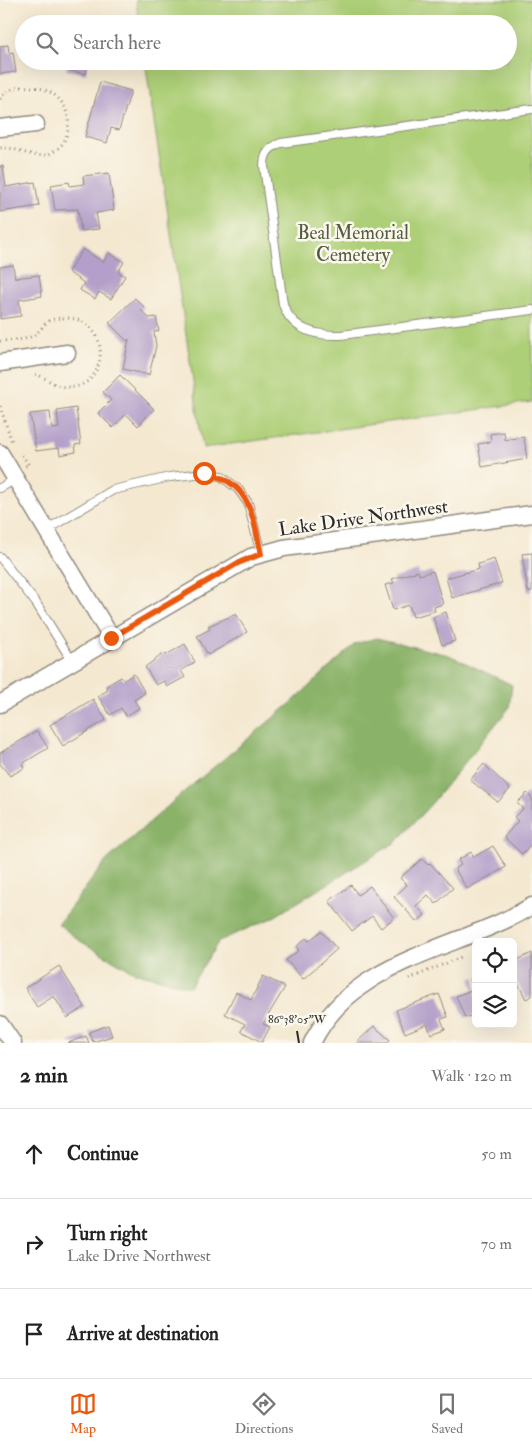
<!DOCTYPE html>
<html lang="en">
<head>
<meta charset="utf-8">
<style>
	:root { --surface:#fff; --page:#f2f2f2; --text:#222; --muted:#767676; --line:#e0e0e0; --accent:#ea580c }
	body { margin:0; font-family:"IM FELL Double Pica",serif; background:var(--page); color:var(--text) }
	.controls { position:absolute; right:15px; bottom:15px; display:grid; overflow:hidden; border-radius:8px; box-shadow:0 5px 20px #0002 }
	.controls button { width:45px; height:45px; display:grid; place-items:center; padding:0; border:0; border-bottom:1px solid var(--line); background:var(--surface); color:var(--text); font:25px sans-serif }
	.stop { position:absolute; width:15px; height:15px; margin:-11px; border:4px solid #ea580c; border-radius:50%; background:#fff }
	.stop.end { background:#ea580c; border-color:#fff; box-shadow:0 1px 5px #0008 }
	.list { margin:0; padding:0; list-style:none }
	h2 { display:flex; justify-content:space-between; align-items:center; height:65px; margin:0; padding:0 20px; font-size:21px }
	h2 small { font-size:16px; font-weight:400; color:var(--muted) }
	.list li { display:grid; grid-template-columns:32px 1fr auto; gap:15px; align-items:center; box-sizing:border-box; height:90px; padding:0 20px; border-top:1px solid var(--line) }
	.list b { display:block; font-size:19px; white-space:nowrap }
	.list p { margin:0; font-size:16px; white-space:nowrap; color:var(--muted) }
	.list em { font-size:16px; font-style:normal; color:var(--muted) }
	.icon { flex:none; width:28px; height:28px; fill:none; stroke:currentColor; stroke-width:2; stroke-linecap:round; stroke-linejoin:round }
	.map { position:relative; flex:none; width:532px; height:1043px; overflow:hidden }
	.search { position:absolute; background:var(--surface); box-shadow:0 5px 20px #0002; left:15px; right:15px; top:15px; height:55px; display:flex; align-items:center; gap:12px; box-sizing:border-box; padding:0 18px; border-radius:28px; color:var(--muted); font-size:19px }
	.sheet { height:335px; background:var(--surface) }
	nav { display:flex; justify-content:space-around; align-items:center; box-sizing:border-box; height:70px; border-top:1px solid var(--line); background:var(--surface); font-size:14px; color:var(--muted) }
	nav a { display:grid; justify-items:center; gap:2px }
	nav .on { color:var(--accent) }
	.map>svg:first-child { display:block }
	.green { fill:#adcf77; stroke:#6c7d51 }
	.forest { fill:#8ab268; stroke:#5a6e4a }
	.building { fill:#b39fc9 }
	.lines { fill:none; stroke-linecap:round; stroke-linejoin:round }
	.lane-casing { stroke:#908a7e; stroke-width:10 }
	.street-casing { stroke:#908a7e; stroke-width:19 }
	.path { stroke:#908a7e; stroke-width:3; stroke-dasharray:1 4; stroke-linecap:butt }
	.lane { stroke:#fff; stroke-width:8 }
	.street { stroke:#fff; stroke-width:16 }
	.route { stroke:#ea580c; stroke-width:6 }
	.ticks { fill:none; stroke:#2b2b2b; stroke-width:2 }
	.labels { text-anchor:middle; stroke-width:5; stroke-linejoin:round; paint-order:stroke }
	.park-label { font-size:19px; fill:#525c42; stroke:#fbf7ec }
	.street-label { font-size:19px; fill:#2b2b2b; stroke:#fbf7ec }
	.ticks-label { font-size:12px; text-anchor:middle; fill:#2b2b2b; stroke:#fbf7ec; stroke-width:5; stroke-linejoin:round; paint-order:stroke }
</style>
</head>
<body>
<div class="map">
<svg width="532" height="1043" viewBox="0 0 532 1043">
	<rect width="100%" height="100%" fill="#fbf7ec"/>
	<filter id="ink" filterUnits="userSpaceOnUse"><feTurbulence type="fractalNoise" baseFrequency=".02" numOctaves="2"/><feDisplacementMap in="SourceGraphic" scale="10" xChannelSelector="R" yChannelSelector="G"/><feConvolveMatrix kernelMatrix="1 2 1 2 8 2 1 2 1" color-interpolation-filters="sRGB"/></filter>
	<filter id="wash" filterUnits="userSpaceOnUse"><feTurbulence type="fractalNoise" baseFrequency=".0096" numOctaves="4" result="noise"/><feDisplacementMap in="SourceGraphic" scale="20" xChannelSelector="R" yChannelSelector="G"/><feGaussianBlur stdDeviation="1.12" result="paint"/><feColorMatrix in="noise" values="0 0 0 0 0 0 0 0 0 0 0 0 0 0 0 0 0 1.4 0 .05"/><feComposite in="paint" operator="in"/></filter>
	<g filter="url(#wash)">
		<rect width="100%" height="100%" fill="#f4e8d0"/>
		<path class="green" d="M136,0H532V402L203,448L145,61H508V24H139Z"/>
		<path class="forest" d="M376,638L449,655L512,685L509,708L432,803L396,842L272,918L219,941L190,987L134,972L80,941L58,924L106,861L185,791L290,704L355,644Z"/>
		<g id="blocks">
			<g class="building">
				<path d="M8,45L9,53L13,52L16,72L0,74V46Z"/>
				<path d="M58,61H88L86,74L66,70L67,64Z"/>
				<path d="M100,82L131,91L119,130L111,128L107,143L85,137Z"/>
				<path d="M0,166H3L6,187L35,182L39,206L0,212Z"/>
				<path d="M109,173L114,210L96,213L99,229L81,231L78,209L55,210L51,185L69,182L70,186L84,184L83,176Z"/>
				<path d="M83,249L103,262L109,253L124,262L118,272L125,276L111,299L99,292L95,299L80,290L84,283L68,272Z"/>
				<path d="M13,265L15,278L39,275L42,296L19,300L21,316L0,319V267Z"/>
				<path d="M135,298L144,307L141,310L149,318L156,317L159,331L154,332L156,346L149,375L123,369L129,339L127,341L109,323Z"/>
				<path d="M120,375L154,409L138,426L126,414L113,428L98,413L111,400L103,392Z"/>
				<path d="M76,408L81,444L75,445L76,452L60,455L59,448L36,451L30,414L50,412L52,429L59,428L57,411Z"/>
				<path d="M504,432L505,440L524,437L527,459L482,467L478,444L491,442L490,434Z"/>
				<path d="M532,553V591L528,592L522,554Z"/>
				<path d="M494,559L502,583L452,598L446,578L479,569L478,564Z"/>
				<path d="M418,571L419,575L433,571L443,604L434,607L435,611L413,617L409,605L393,610L385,585L394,583L392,579Z"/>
				<path d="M446,612L455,641L442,645L433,617Z"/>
				<path d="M236,614L247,632L208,655L197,636L210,629L208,626Z"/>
				<path d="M185,644L195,662L181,671L185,677L167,687L164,681L156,685L145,667L164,653L166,655Z"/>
				<path d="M134,674L145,693L134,700L139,708L126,716L121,708L110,715L98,696L108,690L106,686L121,677L124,680Z"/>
				<path d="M93,699L106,720L63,746L50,725Z"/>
				<path d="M37,731L48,748L22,764L24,768L10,776L0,764V753Z"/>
				<path d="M484,764L510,789L498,802L470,780Z"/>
				<path d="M527,793L532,798V843L522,854L504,837L518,821L514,817L523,809L517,803Z"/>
				<path d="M493,846L506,867L467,889L455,869L461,865L458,860L471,852L474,857Z"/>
				<path d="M422,859L428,865L430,863L453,888L436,904L428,895L416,906L425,915L417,922L394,897L407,885L400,878Z"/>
				<path d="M351,885L358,895L370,886L394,918L381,928L372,916L352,931L329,901Z"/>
				<path d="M321,931L337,949L303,979L286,960L299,950L296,947L306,938L309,941Z"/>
				<path d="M532,953V996L526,999L513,974V962Z"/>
				<path d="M59,966L85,1007L67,1018L54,996L37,1007L25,988Z"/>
				<path d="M263,976L285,987L263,1024L270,1027L262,1042L241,1031L245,1024L225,1014L236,992L251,1000Z"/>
				<path d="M476,977V1014L465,1018L456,996L474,989L470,979Z"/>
				<path d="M439,994L448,1017L441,1019L445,1029L431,1034L427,1024L405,1033L396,1010Z"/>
				<path d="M108,1025L112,1036L93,1042L89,1032Z"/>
				<path d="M374,1026L390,1040L388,1043H356Z"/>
				<path d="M86,1036L89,1043H68Z"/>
			</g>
		</g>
	</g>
	<g filter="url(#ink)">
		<use href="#blocks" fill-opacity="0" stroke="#908a7e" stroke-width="1"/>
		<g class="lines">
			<g class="lane-casing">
				<g id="lane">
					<path d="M532,109L281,143C269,147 264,154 264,166L283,304C291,330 316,336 341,335L532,310"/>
					<path d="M0,488L16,479"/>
					<path d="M46,530L113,490L170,477L204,473L221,476L238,489L248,503L261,554"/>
					<path d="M0,557L36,603L72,661"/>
				</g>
			</g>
			<g class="street-casing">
				<g id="street">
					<path d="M0,128L36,124"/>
					<path d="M0,363L67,353"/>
					<path d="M0,453L111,637"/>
					<path d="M0,704L251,557L284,548L532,514"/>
					<path d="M0,1024L13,1043"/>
					<path d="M312,1043C353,958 459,950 532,906"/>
				</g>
			</g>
			<g class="path">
				<path d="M0,99C6,90 13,88 23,87C77,83 81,147 45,155C29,158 16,146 0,148"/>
				<path d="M0,341C10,340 25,341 34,335C48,325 42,318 66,318C114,319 109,390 67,387C55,387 46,377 35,374"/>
				<path d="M0,406L12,442"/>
				<path d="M22,455L29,465L25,466"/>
				<path d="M409,979L461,957"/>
			</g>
			<use href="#lane" class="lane"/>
			<use href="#street" class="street"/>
		</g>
	</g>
	<g class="lines" filter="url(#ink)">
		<path class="route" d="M111,638L238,563L261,554C253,516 250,480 204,473"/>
	</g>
	<path class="ticks" d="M297,1031L299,1043"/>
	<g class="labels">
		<g class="park-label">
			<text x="353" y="239">Beal Memorial<tspan x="353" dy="22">Cemetery</tspan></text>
		</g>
		<g class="street-label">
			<text transform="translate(363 517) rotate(-8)" y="7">Lake Drive Northwest</text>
		</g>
	</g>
	<g class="ticks-label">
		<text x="297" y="1023">86°38'05"W</text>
	</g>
</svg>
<div class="controls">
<button><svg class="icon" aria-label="locate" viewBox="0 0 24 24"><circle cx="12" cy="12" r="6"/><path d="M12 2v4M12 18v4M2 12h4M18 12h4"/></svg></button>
<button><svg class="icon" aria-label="layers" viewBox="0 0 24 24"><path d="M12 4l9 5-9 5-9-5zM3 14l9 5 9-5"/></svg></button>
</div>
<div class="stop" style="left:204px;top:473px"></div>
<div class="stop end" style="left:111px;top:638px"></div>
<div class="search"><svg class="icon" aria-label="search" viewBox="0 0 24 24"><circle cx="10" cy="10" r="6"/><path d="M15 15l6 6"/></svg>Search here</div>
</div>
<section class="sheet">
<h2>2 min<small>Walk · 120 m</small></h2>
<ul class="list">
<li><svg class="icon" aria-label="ahead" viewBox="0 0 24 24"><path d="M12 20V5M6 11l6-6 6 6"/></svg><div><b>Continue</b></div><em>50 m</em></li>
<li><svg class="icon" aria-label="right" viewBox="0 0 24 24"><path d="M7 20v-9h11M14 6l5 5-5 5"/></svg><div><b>Turn right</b><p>Lake Drive Northwest</p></div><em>70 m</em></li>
<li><svg class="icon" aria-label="arrive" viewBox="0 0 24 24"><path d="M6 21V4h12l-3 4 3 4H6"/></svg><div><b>Arrive at destination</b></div></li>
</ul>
</section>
<nav>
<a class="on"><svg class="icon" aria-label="map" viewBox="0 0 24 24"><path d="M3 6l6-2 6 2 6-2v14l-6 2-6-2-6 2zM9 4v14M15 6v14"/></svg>Map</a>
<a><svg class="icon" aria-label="directions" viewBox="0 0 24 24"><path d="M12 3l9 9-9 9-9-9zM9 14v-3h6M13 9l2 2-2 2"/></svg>Directions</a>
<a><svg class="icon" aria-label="saved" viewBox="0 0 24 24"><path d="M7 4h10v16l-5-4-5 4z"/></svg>Saved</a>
</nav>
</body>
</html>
